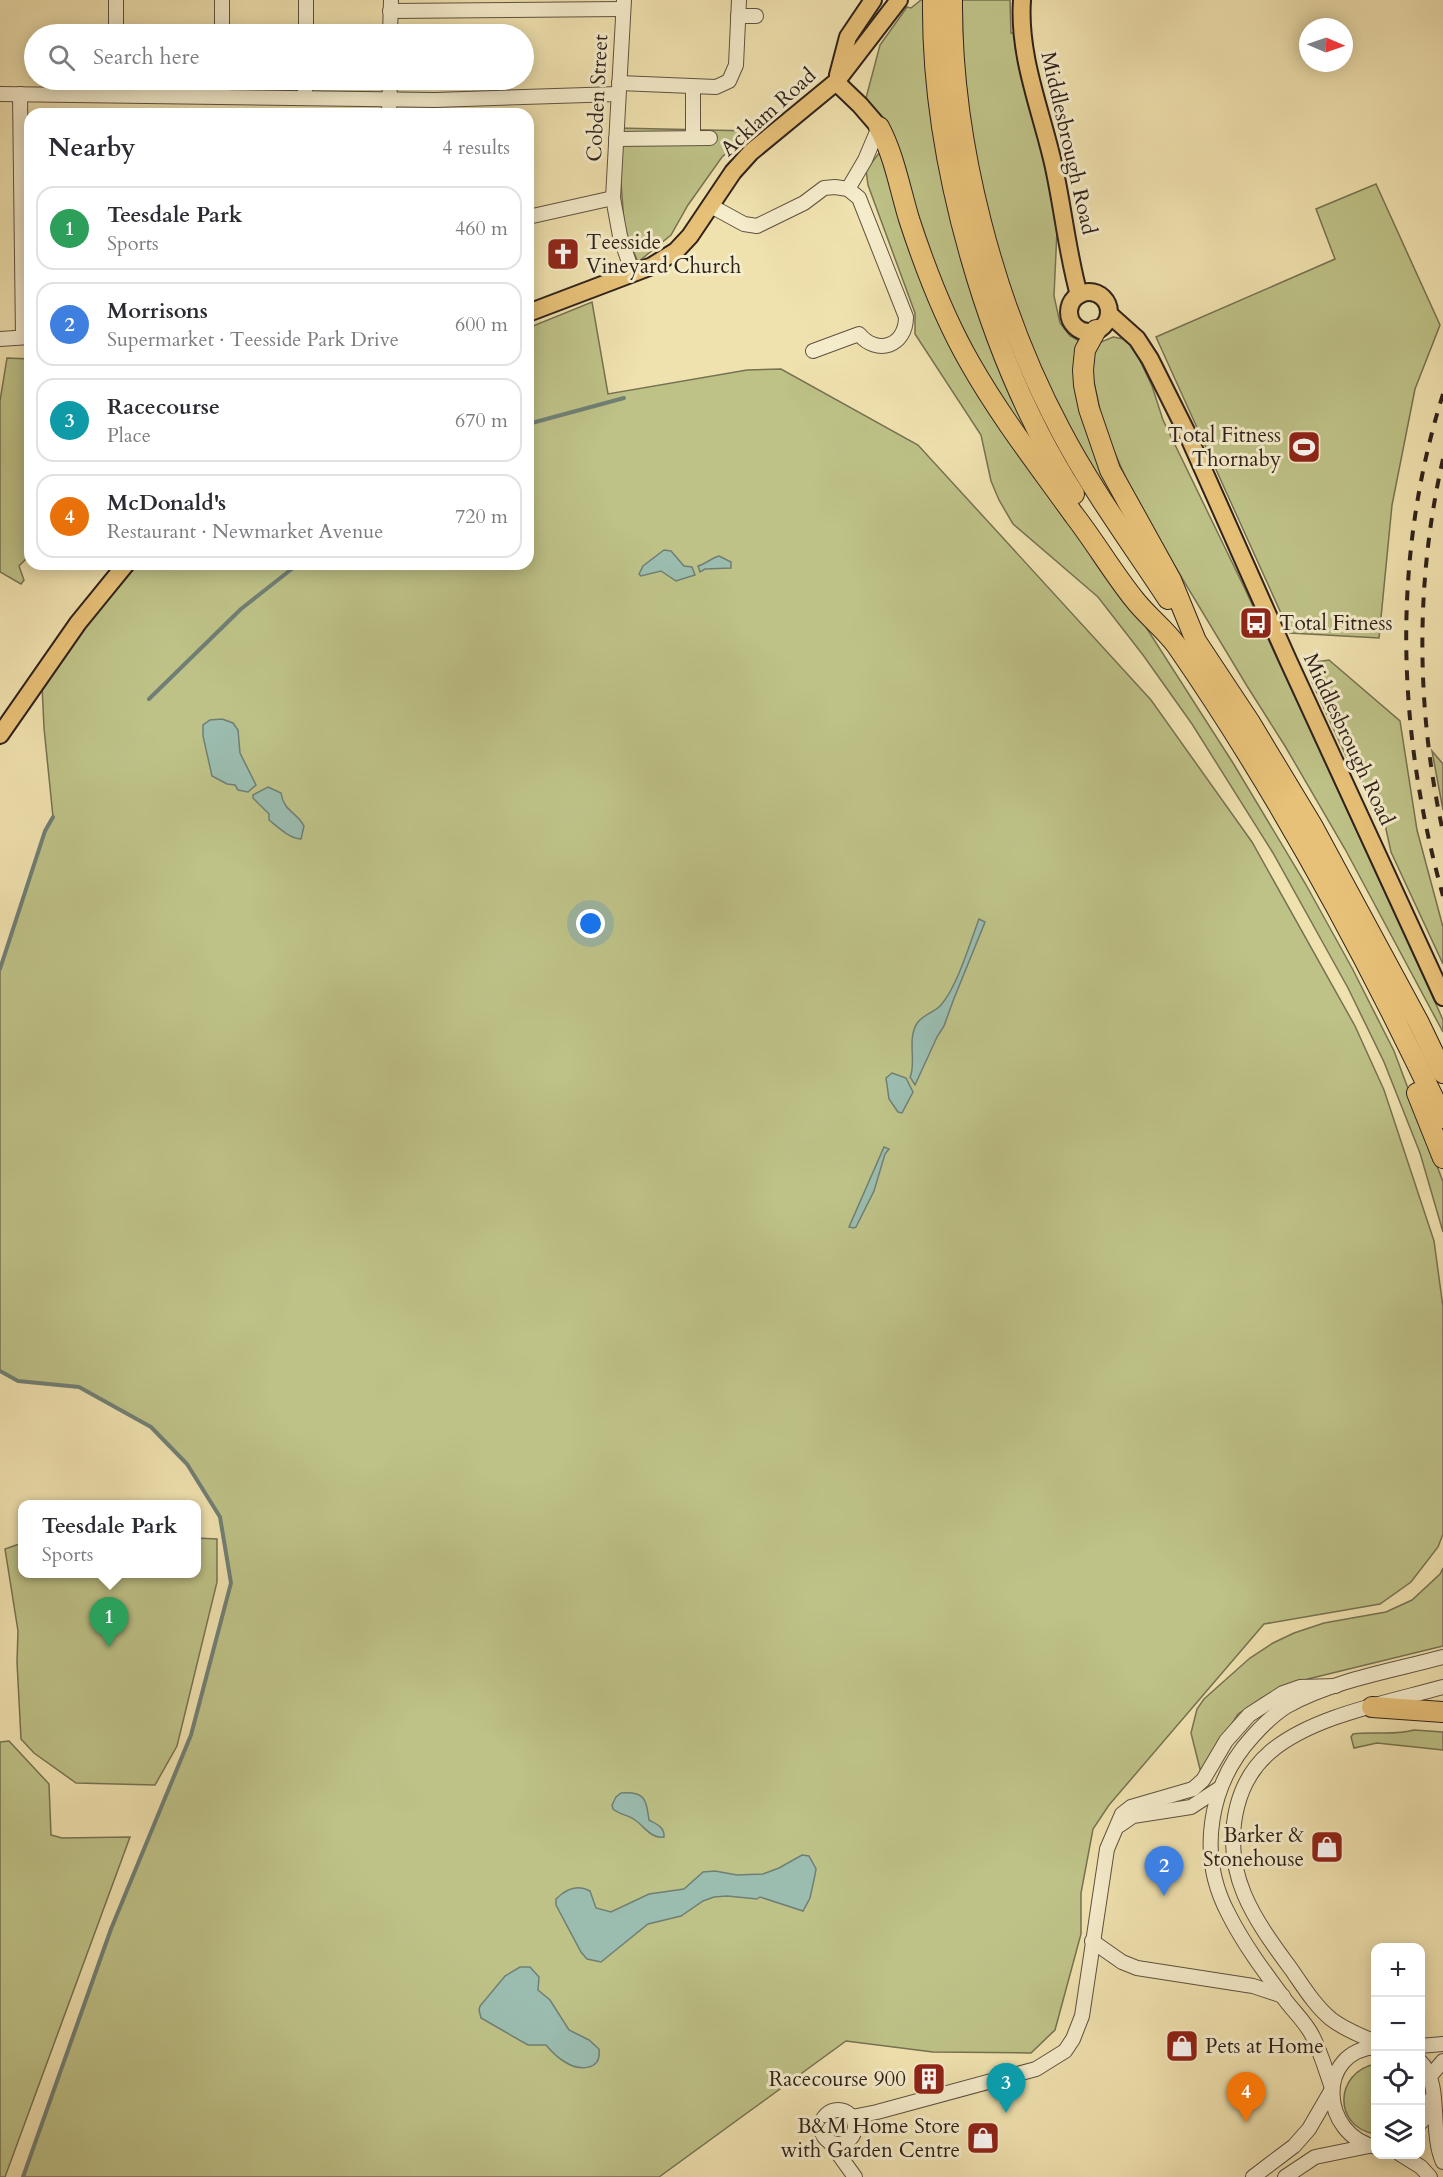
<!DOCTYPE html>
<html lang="en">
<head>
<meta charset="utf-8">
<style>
	:root { --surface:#fff; --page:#f2f2f3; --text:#2b2b33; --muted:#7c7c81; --line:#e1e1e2; --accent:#0b8043 }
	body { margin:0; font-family:Cardo,serif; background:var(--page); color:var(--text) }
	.controls { position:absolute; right:18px; bottom:18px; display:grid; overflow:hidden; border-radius:12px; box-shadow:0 3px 15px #0003 }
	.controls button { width:54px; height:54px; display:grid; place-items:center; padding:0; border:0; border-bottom:2px solid var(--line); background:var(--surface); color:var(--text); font:30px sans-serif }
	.compass { position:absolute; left:1299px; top:18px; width:54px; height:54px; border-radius:50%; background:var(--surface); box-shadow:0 3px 15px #0003; rotate:92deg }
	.you { position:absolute; left:591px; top:924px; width:21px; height:21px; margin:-15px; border:4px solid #fff; border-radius:50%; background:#1a73e8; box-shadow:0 0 0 9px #1a73e833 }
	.badge { display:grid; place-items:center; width:39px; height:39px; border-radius:50%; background:var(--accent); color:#fff; font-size:20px; font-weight:700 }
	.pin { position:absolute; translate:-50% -50px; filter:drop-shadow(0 2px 3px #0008) }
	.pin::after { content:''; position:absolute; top:32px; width:21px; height:18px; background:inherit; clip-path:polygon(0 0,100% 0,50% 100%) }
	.popup { position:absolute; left:18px; top:1500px; width:183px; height:78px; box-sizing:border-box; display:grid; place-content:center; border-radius:12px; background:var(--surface); filter:drop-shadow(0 2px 4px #0005); font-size:20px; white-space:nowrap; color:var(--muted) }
	.popup b { font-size:22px; color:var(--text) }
	.popup::after { content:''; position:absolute; left:50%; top:100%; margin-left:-12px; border:12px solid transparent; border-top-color:var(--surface) }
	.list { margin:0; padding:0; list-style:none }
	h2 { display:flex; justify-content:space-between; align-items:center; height:78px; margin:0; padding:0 24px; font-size:26px }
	h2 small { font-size:20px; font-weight:400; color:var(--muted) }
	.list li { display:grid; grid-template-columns:39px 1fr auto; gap:18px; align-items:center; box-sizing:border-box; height:84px; margin:0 12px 12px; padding:0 12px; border:2px solid var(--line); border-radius:18px }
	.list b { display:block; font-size:22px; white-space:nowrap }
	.list p { margin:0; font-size:20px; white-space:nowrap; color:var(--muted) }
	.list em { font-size:20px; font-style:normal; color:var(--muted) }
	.icon { flex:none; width:33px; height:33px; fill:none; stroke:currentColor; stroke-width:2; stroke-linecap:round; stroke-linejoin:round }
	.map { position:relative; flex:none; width:1443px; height:2177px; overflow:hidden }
	.search { position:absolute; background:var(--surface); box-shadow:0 3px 15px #0003; left:24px; top:24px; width:510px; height:66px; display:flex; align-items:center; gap:15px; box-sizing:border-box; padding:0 21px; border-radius:33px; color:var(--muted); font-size:22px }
	.panel { position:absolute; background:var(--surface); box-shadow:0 3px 15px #0003; left:24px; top:108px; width:510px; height:462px; border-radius:18px }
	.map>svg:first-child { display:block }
	.green { fill:#bec287; stroke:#767252; stroke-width:1.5 }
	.water { fill:#9bbdb0; stroke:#707f75; stroke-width:1.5 }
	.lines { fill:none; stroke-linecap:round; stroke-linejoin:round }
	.stream { stroke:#707f75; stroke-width:4 }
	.minor-casing { stroke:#5f5241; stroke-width:16 }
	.major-casing { stroke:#2f221c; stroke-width:20 }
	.highway-casing { stroke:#2f221c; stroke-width:22 }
	.minor { stroke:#f5eccb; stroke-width:14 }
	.major { stroke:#e8c178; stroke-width:16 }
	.highway { stroke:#e8c178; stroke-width:20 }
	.rail { stroke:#2f221c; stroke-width:4; stroke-dasharray:10 10; stroke-linecap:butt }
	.labels { text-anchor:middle; stroke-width:6; stroke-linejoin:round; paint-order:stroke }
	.street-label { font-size:21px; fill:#2f221c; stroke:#f5eccb }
	.poi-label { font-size:21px; fill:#2f221c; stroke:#f5eccb; text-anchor:end }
</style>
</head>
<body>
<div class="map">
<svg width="1443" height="2177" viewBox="0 0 1443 2177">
	<rect width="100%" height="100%" fill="#f0e2af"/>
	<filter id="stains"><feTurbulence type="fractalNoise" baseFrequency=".00333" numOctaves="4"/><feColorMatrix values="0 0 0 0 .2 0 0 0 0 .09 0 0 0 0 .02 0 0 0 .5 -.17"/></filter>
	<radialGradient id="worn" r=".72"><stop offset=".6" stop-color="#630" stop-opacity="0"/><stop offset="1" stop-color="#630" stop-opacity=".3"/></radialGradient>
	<g class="green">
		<path d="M921,0H923L930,90L1034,442H1032L986,373L942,287L886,125L866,98L880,45L907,7L911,8Z"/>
		<path d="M962,0H1010L1011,33H1017L1053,196L1057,230L1054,296L1060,323L1070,336L1081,342L1122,506L1117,508L1068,430L1019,318L994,242L973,148L963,58Z"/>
		<path d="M617,128L752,131L722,157L688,205L671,235L638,262L628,239L624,223Z"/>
		<path d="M883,148L928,287L1233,763L1305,883L1352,968L1394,1051L1443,1182V1232L1420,1153L1384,1062L1348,988L1273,853L1192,724L1143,655L1098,597L1013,524L999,500L991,481L981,435L915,334V313L868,185L866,170Z"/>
		<path d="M1376,184L1440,325L1415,389L1392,505L1379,638L1290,633L1156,337L1335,259L1316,209Z"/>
		<path d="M592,302L608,394L747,370L781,369L918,445L1151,700L1252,842L1355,1026L1384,1090L1434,1241L1443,1307V1534L1438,1547L1411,1582L1380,1604L1264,1624L1109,1805L1093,1829L1081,1893V1934L1055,2030L1031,2053L933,2052L846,2041L659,2177H23L111,1929L191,1735L231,1583L220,1517L187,1464L151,1427L79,1387L18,1381L0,1371V969L45,831L53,817L44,728L42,685L79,631L138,564H528V328Z"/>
		<path d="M1113,337L1124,339L1134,348L1152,386L1163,420L1245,589L1425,979L1443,1020V1032L1345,849L1285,746L1247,686L1138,505L1104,429L1091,368L1095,350L1101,342Z"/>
		<path d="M7,358L30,359V555L19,566L24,580L21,584L0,572V401Z"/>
		<path d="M1329,660L1400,721L1417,830L1443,927V964L1391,852L1384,820L1375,797L1353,771L1313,684L1309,674L1316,662Z"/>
		<path d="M1432,751L1443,764V810Z"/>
		<path d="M196,1538L217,1539V1582L177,1746L155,1785L76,1783L34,1753L21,1739L17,1662L18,1631L5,1549L22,1543V1574H196Z"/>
		<path d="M1443,1568V1646L1308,1679L1262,1698L1238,1714L1201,1773L1191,1733L1197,1709L1204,1699L1250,1658L1273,1643L1294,1633L1324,1623L1386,1612L1412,1600L1440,1574Z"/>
		<path d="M1414,1730L1443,1732V1750L1377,1743L1354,1748L1351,1737L1353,1734C1374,1731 1394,1736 1414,1730Z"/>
		<path d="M9,1741L49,1784L51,1835L62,1838L130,1837L5,2177H0V1742Z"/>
		<path d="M1375,2064H1376L1375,2134C1333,2127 1334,2073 1375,2064Z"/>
	</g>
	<g class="water">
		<path d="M664,550L671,551L684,566L692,567L695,575L676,581L661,571L641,576L639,574L643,566Z"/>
		<path d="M719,556L731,562V568L705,569L700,572L698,566C706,564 711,558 719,556Z"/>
		<path d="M222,719L233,723L238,730L240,753L256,785L248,792L238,790L235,785L227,784L212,776L203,736V725L210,720Z"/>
		<path d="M268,787L281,793C284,812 296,811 304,826L301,839C289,838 279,828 269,820V814L253,798V795Z"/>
		<path d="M979,919L985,922L953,1001L944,1026L937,1037L915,1085L910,1077C917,1064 906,1037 918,1022C923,1015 935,1012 941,1005C957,987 970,943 979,919Z"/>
		<path d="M892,1073L906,1078L913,1092L902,1113L898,1112L889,1099L886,1078Z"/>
		<path d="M884,1147L889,1149L885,1154L874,1191L856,1227L854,1228L849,1227Z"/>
		<path d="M621,1793C645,1791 646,1799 649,1820C656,1824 665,1827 664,1837C651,1839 645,1827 635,1820C629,1815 620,1815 613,1809L612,1805L616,1797Z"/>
		<path d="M802,1855L809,1856L816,1869L815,1875L810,1898L803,1911L760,1897L757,1899L727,1896L714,1897L703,1901L681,1916L648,1924L601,1962L587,1959L581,1952L556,1905V1899C566,1889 577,1884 590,1891L596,1908L611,1912L649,1894L684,1889L703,1872L715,1871L737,1875L763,1874L779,1868Z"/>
		<path d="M520,1967H530L539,1977L538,1990L550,2000L569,2030L589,2040L599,2049C602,2071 579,2071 565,2062C558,2058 551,2051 546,2045H528L481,2018L479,2010L480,2006L505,1976Z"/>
	</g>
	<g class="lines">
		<g class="stream">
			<path d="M528,424L624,398"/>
			<path d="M149,699L241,609L298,564"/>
			<path d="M0,969L45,831L53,817"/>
			<path d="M0,1371L18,1381L79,1387L151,1427L187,1464L220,1517L231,1583L191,1735L111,1929L23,2177"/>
		</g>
		<g class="minor-casing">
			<g id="minor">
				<path d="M624,0L613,198L620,236L633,274"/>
				<path d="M390,11L623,9"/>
				<path d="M738,16H756"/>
				<path d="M116,34V0"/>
				<path d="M222,34V0"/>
				<path d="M306,34V0"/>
				<path d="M390,34L391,0"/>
				<path d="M619,83L716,87L729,81L736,65L739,0"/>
				<path d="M0,94L435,100L618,94"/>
				<path d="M20,94L23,337"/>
				<path d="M222,96V80"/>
				<path d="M305,98V80"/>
				<path d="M389,114L390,80"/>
				<path d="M693,137V87"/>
				<path d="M616,139L710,138"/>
				<path d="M848,189L865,160L879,127"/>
				<path d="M711,206L744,224L757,226L804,203L824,188L835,187L848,189L859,198L906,317C906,346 877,356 859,334L813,351"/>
				<path d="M528,217L613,198"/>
				<path d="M0,339L30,337"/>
				<path d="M1120,1825L1133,1816L1191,1807L1220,1788"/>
				<path d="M1092,1941L1122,1962L1137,1968L1253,1986L1283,1996"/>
				<path d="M1376,2042C1361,2036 1344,2029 1331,2019C1315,2006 1303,1986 1291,1969C1254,1919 1221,1873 1237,1807C1242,1787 1253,1767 1269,1753C1311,1716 1390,1702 1443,1687"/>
				<path d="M1420,2046L1443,2044"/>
				<path d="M1376,2047C1316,2051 1320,2135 1376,2147"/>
				<path d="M1420,2061C1443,2083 1429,2132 1443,2162"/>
				<path d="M1431,2075L1443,2061"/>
				<path d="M1332,2088C1326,2071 1321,2053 1313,2037C1306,2022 1292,2010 1283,1997C1263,1970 1243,1943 1228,1913C1197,1854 1209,1784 1253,1736C1263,1725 1274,1714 1287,1706C1334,1680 1391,1671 1443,1657"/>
				<circle cx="838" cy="2127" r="17"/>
				<path d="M852,2117L877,2112L1036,2069L1065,2051L1073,2039L1082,2016L1107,1849L1122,1814L1131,1807L1193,1789L1203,1780L1226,1741L1249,1715L1283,1693L1300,1687L1336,1686"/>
				<path d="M1420,2123L1425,2118L1431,2099"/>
				<path d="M829,2141L855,2177"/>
				<path d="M1400,2154L1421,2167L1430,2177"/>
				<path d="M1253,2177L1294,2146L1309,2129L1331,2091"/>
				<path d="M1285,2177L1315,2157L1369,2146"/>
			</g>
		</g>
		<g class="major-casing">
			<g id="major">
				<path d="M1022,0C1018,56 1041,110 1053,163C1063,207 1067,252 1079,295"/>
				<path d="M838,75L848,37L873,0"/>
				<path d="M836,82L860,105L879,127"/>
				<circle cx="1089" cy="312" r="20"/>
				<path d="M528,313L652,266L676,251L690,236L733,172L751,152L836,82L899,0"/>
				<path d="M1109,314L1137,339L1150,359L1186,431L1288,660L1443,997"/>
				<path d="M0,735L78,623L126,564"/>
			</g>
		</g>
		<g class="highway-casing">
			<g id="highway">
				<path d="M933,0C931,159 988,360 1074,494"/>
				<path d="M952,0C951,142 994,306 1061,431C1092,490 1132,544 1168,599"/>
				<path d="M879,127C894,155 900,189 909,219C925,268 944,318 970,363C1000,416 1038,465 1074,515C1095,542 1113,573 1134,599C1147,616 1165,629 1177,646C1280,795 1366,955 1443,1118"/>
				<path d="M1096,330L1085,350L1083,370L1084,385L1089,409L1110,470L1171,580L1196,641L1249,721L1313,827L1419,1023L1443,1073"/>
				<path d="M1417,1093L1443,1158"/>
				<path d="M1372,1707L1443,1712"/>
			</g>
		</g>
		<use href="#minor" class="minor"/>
		<use href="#major" class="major"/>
		<use href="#highway" class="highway"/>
		<g class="rail">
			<path d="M1443,394C1391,560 1397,730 1443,896"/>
			<path d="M1443,459C1415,582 1416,709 1443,832"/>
		</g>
	</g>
	<defs>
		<g id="church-square" transform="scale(1.725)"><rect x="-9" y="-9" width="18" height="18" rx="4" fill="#8f2418" stroke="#f5eccb"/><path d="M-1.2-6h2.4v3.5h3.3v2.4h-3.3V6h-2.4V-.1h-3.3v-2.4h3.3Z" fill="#fff"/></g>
		<g id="stadium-square" transform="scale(1.725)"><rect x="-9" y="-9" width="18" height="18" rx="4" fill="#8f2418" stroke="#f5eccb"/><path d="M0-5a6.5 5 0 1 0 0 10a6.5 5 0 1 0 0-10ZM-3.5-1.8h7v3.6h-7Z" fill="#fff"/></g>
		<g id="bus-square" transform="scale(1.725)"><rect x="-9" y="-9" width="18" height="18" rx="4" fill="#8f2418" stroke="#f5eccb"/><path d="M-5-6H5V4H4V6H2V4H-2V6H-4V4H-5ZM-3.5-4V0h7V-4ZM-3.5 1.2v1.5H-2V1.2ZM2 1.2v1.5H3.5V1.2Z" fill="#fff"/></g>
		<g id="shop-square" transform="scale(1.725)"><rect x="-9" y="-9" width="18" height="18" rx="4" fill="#8f2418" stroke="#f5eccb"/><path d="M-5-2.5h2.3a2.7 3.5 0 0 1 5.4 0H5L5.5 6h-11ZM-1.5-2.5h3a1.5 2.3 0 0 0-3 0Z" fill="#fff"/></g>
		<g id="building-square" transform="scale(1.725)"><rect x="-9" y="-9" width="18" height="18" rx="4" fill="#8f2418" stroke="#f5eccb"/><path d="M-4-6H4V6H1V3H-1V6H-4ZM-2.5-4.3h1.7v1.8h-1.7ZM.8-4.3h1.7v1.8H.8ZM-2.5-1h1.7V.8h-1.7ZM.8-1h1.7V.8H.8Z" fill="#fff"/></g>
	</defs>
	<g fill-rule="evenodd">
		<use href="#church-square" x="563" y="254"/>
		<use href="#stadium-square" x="1304" y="447"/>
		<use href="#bus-square" x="1256" y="623"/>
		<use href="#shop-square" x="1327" y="1847"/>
		<use href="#shop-square" x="1182" y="2046"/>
		<use href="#building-square" x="929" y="2079"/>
		<use href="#shop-square" x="983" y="2138"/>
	</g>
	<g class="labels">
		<g class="street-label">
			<text transform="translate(597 98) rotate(-87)" y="7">Cobden Street</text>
			<text transform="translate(768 112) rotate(-42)" y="7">Acklam Road</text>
			<text transform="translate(1069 143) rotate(77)" y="7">Middlesbrough Road</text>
			<text transform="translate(1349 739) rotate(65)" y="7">Middlesbrough Road</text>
		</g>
		<g class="poi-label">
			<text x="586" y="249" text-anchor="start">Teesside<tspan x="586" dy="24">Vineyard Church</tspan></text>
			<text x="1281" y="442">Total Fitness<tspan x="1281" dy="24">Thornaby</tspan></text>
			<text x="1279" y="630" text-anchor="start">Total Fitness</text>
			<text x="1304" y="1842">Barker &amp;<tspan x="1304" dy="24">Stonehouse</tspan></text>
			<text x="1205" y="2053" text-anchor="start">Pets at Home</text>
			<text x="906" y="2086">Racecourse 900</text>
			<text x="960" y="2133">B&amp;M Home Store<tspan x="960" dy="24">with Garden Centre</tspan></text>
		</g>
	</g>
	<rect width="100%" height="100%" filter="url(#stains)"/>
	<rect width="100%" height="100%" fill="url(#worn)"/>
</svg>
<div class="controls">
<button>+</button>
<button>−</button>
<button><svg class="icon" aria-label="locate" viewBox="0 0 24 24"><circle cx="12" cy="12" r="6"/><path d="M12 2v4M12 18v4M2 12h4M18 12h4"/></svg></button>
<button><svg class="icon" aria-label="layers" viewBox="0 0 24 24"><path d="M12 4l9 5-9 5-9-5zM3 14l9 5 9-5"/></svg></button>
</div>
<svg class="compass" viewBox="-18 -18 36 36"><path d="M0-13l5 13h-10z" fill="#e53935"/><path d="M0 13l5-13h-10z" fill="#7c7c81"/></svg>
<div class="you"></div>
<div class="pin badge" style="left:109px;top:1647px;background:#2e9e5b">1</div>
<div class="popup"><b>Teesdale Park</b>Sports</div>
<div class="pin badge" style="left:1164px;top:1896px;background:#3f7fe0">2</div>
<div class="pin badge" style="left:1006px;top:2113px;background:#0f9aa8">3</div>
<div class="pin badge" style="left:1246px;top:2122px;background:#e8710a">4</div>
<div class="search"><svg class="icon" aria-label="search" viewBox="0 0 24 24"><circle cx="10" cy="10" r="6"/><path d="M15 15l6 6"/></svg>Search here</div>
<section class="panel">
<h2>Nearby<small>4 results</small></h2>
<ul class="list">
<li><span class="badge" style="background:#2e9e5b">1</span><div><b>Teesdale Park</b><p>Sports</p></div><em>460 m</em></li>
<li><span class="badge" style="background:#3f7fe0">2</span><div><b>Morrisons</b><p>Supermarket · Teesside Park Drive</p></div><em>600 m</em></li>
<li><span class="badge" style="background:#0f9aa8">3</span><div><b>Racecourse</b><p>Place</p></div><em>670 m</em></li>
<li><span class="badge" style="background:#e8710a">4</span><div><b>McDonald's</b><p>Restaurant · Newmarket Avenue</p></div><em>720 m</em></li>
</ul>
</section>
</div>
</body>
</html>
